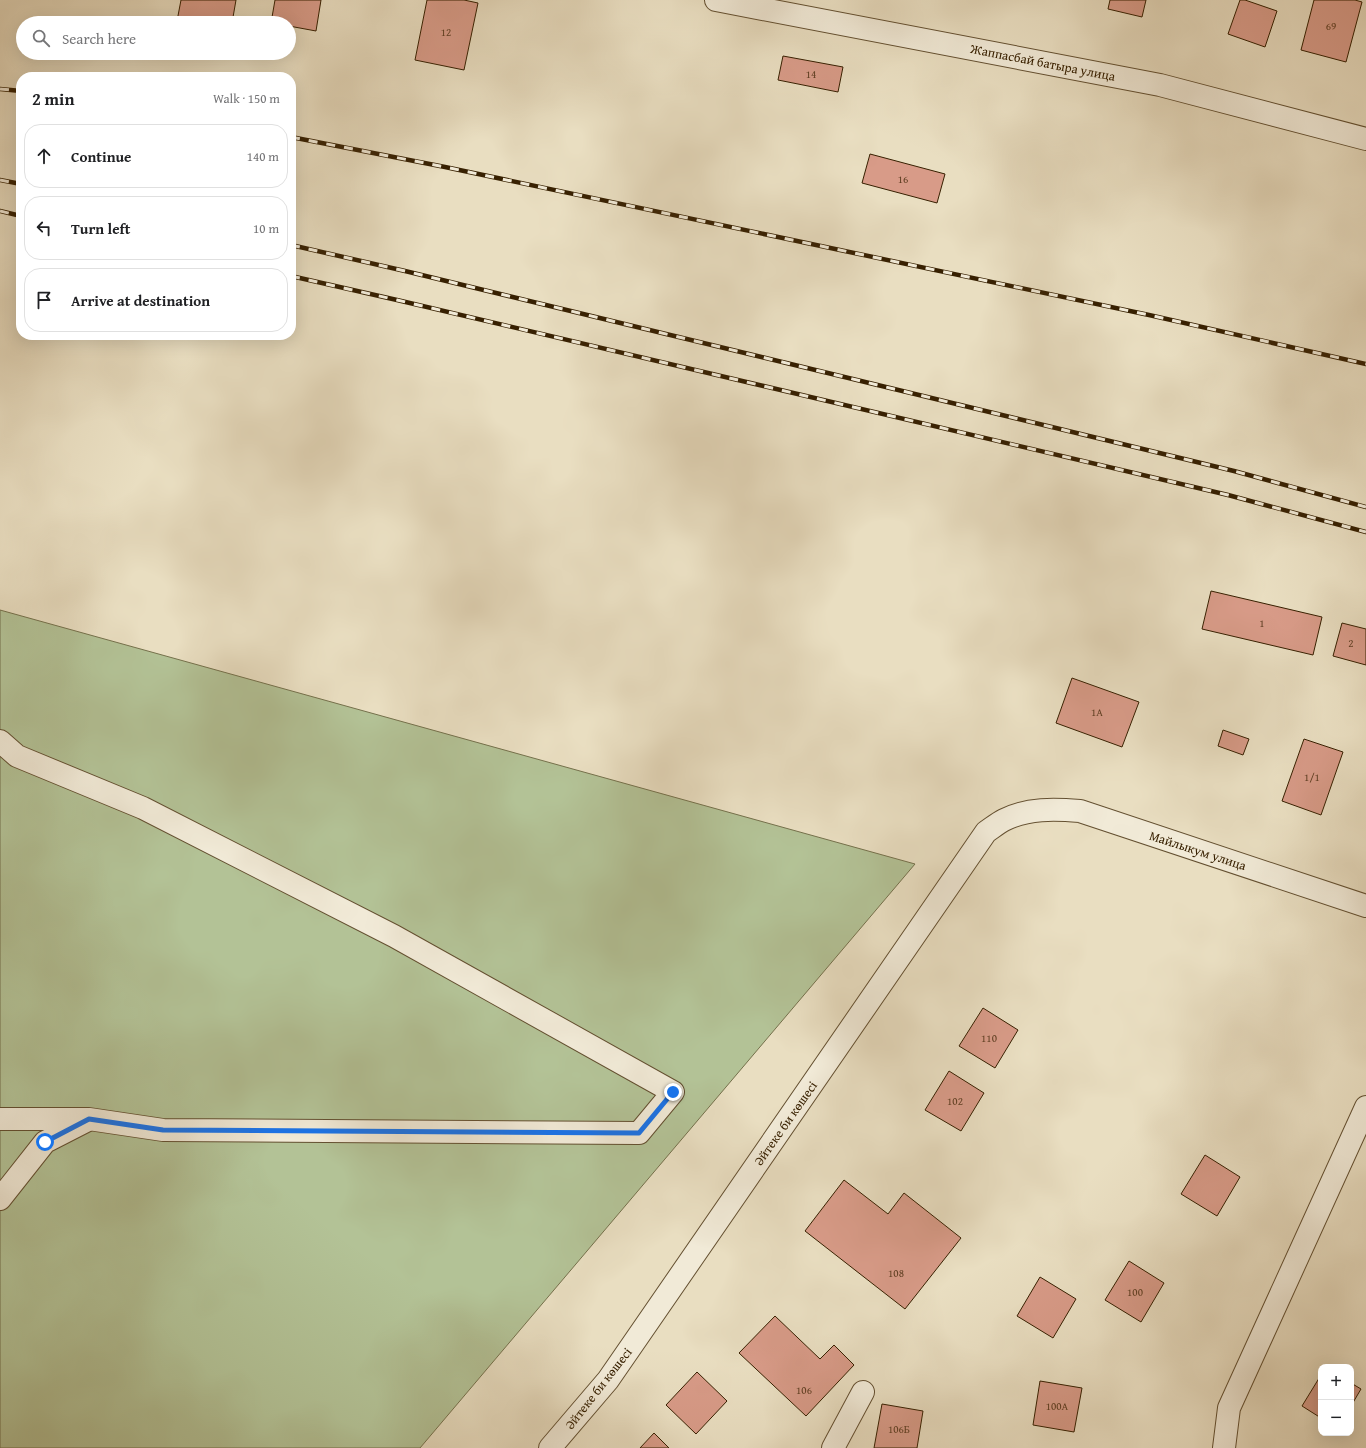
<!DOCTYPE html>
<html lang="en">
<head>
<meta charset="utf-8">
<style>
	:root { --surface:#fff; --page:#f2f2f2; --text:#202124; --muted:#757577; --line:#e0e0e0 }
	body { margin:0; font-family:"Gentium Book Plus",serif; background:var(--page); color:var(--text) }
	.controls { position:absolute; right:12px; bottom:12px; display:grid; overflow:hidden; border-radius:8px; box-shadow:0 4px 16px #0002 }
	.controls button { width:36px; height:36px; display:grid; place-items:center; padding:0; border:0; border-bottom:1px solid var(--line); background:var(--surface); color:var(--text); font:20px sans-serif }
	.stop { position:absolute; width:12px; height:12px; margin:-9px; border:3px solid #1a73e8; border-radius:50%; background:#fff }
	.stop.end { background:#1a73e8; border-color:#fff; box-shadow:0 1px 4px #0008 }
	.list { margin:0; padding:0; list-style:none }
	h2 { display:flex; justify-content:space-between; align-items:center; height:52px; margin:0; padding:0 16px; font-size:17px }
	h2 small { font-size:13px; font-weight:400; color:var(--muted) }
	.list li { display:grid; grid-template-columns:26px 1fr auto; gap:12px; align-items:center; box-sizing:border-box; height:64px; margin:0 8px 8px; padding:0 8px; border:1px solid var(--line); border-radius:16px }
	.list b { display:block; font-size:15px; white-space:nowrap }
	.list em { font-size:13px; font-style:normal; color:var(--muted) }
	.icon { flex:none; width:22px; height:22px; fill:none; stroke:currentColor; stroke-width:2; stroke-linecap:round; stroke-linejoin:round }
	.map { position:relative; flex:none; width:1366px; height:1448px; overflow:hidden }
	.search { position:absolute; background:var(--surface); box-shadow:0 4px 16px #0002; left:16px; top:16px; width:280px; height:44px; display:flex; align-items:center; gap:10px; box-sizing:border-box; padding:0 14px; border-radius:22px; color:var(--muted); font-size:15px }
	.panel { position:absolute; background:var(--surface); box-shadow:0 4px 16px #0002; left:16px; top:72px; width:280px; height:268px; border-radius:16px }
	.map>svg:first-child { display:block }
	.green { fill:#b3c296; stroke:#75714c }
	.building { fill:#d89b88; stroke:#372001 }
	.lines { fill:none; stroke-linecap:round; stroke-linejoin:round }
	.minor-casing { stroke:#645031; stroke-width:24 }
	.minor { stroke:#f1ead7; stroke-width:22 }
	.rail-casing { stroke:#372001; stroke-width:4.5 }
	.rail { stroke:#f1ead7; stroke-width:3; stroke-dasharray:9; stroke-linecap:butt }
	.route { stroke:#1a73e8; stroke-width:5 }
	.labels { text-anchor:middle; stroke-width:4; stroke-linejoin:round; paint-order:stroke }
	.number-label { font-size:11px; fill:#5f3f23 }
	.street-label { font-size:13px; fill:#372001; stroke:#f1ead7 }
</style>
</head>
<body>
<div class="map">
<svg width="1366" height="1448" viewBox="0 0 1366 1448">
	<rect width="100%" height="100%" fill="#e9dec1"/>
	<filter id="stains"><feTurbulence type="fractalNoise" baseFrequency=".005" numOctaves="4"/><feColorMatrix values="0 0 0 0 .2 0 0 0 0 .09 0 0 0 0 .02 0 0 0 .5 -.17"/></filter>
	<radialGradient id="worn" r=".72"><stop offset=".6" stop-color="#630" stop-opacity="0"/><stop offset="1" stop-color="#630" stop-opacity=".3"/></radialGradient>
	<path class="green" d="M0,610L915,864L420,1448H0Z"/>
	<g class="building">
		<path d="M181,0H236L232,23H187L177,21Z"/>
		<path d="M275,0H321L316,31L289,26V23H271Z"/>
		<path d="M427,0H464L478,3L464,70L415,60Z"/>
		<path d="M1110,0H1146L1142,17L1108,9Z"/>
		<path d="M1240,0H1245L1277,11L1265,47L1228,34Z"/>
		<path d="M1314,0H1355L1362,2L1346,62L1301,50Z"/>
		<path d="M783,56L843,67L838,92L778,80Z"/>
		<path d="M870,154L945,174L937,203L862,183Z"/>
		<path d="M1211,591L1322,617L1313,655L1202,629Z"/>
		<path d="M1342,623L1366,629V665L1333,656Z"/>
		<path d="M1072,678L1139,702L1122,747L1056,723Z"/>
		<path d="M1223,730L1249,739L1243,755L1218,746Z"/>
		<path d="M1304,739L1343,752L1321,815L1282,801Z"/>
		<path d="M983,1008L1018,1030L995,1068L959,1046Z"/>
		<path d="M949,1071L984,1093L961,1131L925,1110Z"/>
		<path d="M1205,1155L1240,1177L1217,1216L1181,1194Z"/>
		<path d="M844,1180L888,1214L904,1193L961,1238L905,1309L805,1231Z"/>
		<path d="M1129,1261L1164,1283L1141,1322L1105,1300Z"/>
		<path d="M1040,1277L1076,1299L1053,1338L1017,1316Z"/>
		<path d="M775,1316L820,1359L834,1345L854,1365L806,1416L739,1353Z"/>
		<path d="M697,1372L727,1401L696,1434L666,1405Z"/>
		<path d="M1321,1375V1418L1302,1406Z"/>
		<path d="M1040,1381L1082,1388L1074,1432L1033,1425Z"/>
		<path d="M1351,1383L1361,1389L1351,1406Z"/>
		<path d="M882,1404L923,1411L917,1448H874Z"/>
		<path d="M654,1433L669,1448H640Z"/>
	</g>
	<g class="lines">
		<g class="minor-casing">
			<g id="minor">
				<path d="M716,0L1160,85L1366,139"/>
				<path d="M0,741L17,756L143,808L394,936L673,1092L639,1133L163,1130L89,1119H0"/>
				<path d="M0,1199L45,1142L86,1121"/>
				<path d="M550,1448L608,1380L986,832C992,828 998,823 1004,820C1028,808 1054,809 1080,811L1366,906"/>
				<path d="M833,1448L863,1392"/>
				<path d="M1224,1448L1229,1408L1366,1107"/>
			</g>
		</g>
		<use href="#minor" class="minor"/>
		<g class="rail-casing">
			<g id="rail">
				<path d="M0,89L21,91"/>
				<path d="M291,137L445,167L1149,315L1366,364"/>
				<path d="M0,180L21,184"/>
				<path d="M0,211L21,216"/>
				<path d="M291,245L405,271L1234,471L1366,507"/>
				<path d="M291,276L397,300L1228,495L1366,532"/>
			</g>
		</g>
		<use href="#rail" class="rail"/>
	</g>
	<g class="lines">
		<path class="route" d="M45,1142L89,1119L163,1130L639,1133L673,1092"/>
	</g>
	<g class="labels">
		<g class="number-label">
			<text x="1331" y="30">69</text>
			<text x="446" y="36">12</text>
			<text x="811" y="78">14</text>
			<text x="903" y="183">16</text>
			<text x="1262" y="627">1</text>
			<text x="1351" y="647">2</text>
			<text x="1097" y="716">1А</text>
			<text x="1312" y="781">1/1</text>
			<text x="989" y="1042">110</text>
			<text x="955" y="1105">102</text>
			<text x="896" y="1277">108</text>
			<text x="1135" y="1296">100</text>
			<text x="804" y="1394">106</text>
			<text x="1057" y="1410">100А</text>
			<text x="899" y="1433">106Б</text>
		</g>
		<g class="street-label">
			<text transform="translate(1043 62) rotate(11)" y="5">Жаппасбай батыра улица</text>
			<text transform="translate(1198 850) rotate(18)" y="5">Майлыкум улица</text>
			<text transform="translate(785 1123) rotate(-55)" y="5">Әйтеке би көшесі</text>
			<text transform="translate(598 1388) rotate(-52)" y="5">Әйтеке би көшесі</text>
		</g>
	</g>
	<rect width="100%" height="100%" filter="url(#stains)"/>
	<rect width="100%" height="100%" fill="url(#worn)"/>
</svg>
<div class="controls">
<button>+</button>
<button>−</button>
</div>
<div class="stop" style="left:45px;top:1142px"></div>
<div class="stop end" style="left:673px;top:1092px"></div>
<div class="search"><svg class="icon" aria-label="search" viewBox="0 0 24 24"><circle cx="10" cy="10" r="6"/><path d="M15 15l6 6"/></svg>Search here</div>
<section class="panel">
<h2>2 min<small>Walk · 150 m</small></h2>
<ul class="list">
<li><svg class="icon" aria-label="ahead" viewBox="0 0 24 24"><path d="M12 20V5M6 11l6-6 6 6"/></svg><div><b>Continue</b></div><em>140 m</em></li>
<li><svg class="icon" aria-label="left" viewBox="0 0 24 24"><path d="M17 20v-9H6M10 6l-5 5 5 5"/></svg><div><b>Turn left</b></div><em>10 m</em></li>
<li><svg class="icon" aria-label="arrive" viewBox="0 0 24 24"><path d="M6 21V4h12l-3 4 3 4H6"/></svg><div><b>Arrive at destination</b></div></li>
</ul>
</section>
</div>
</body>
</html>
